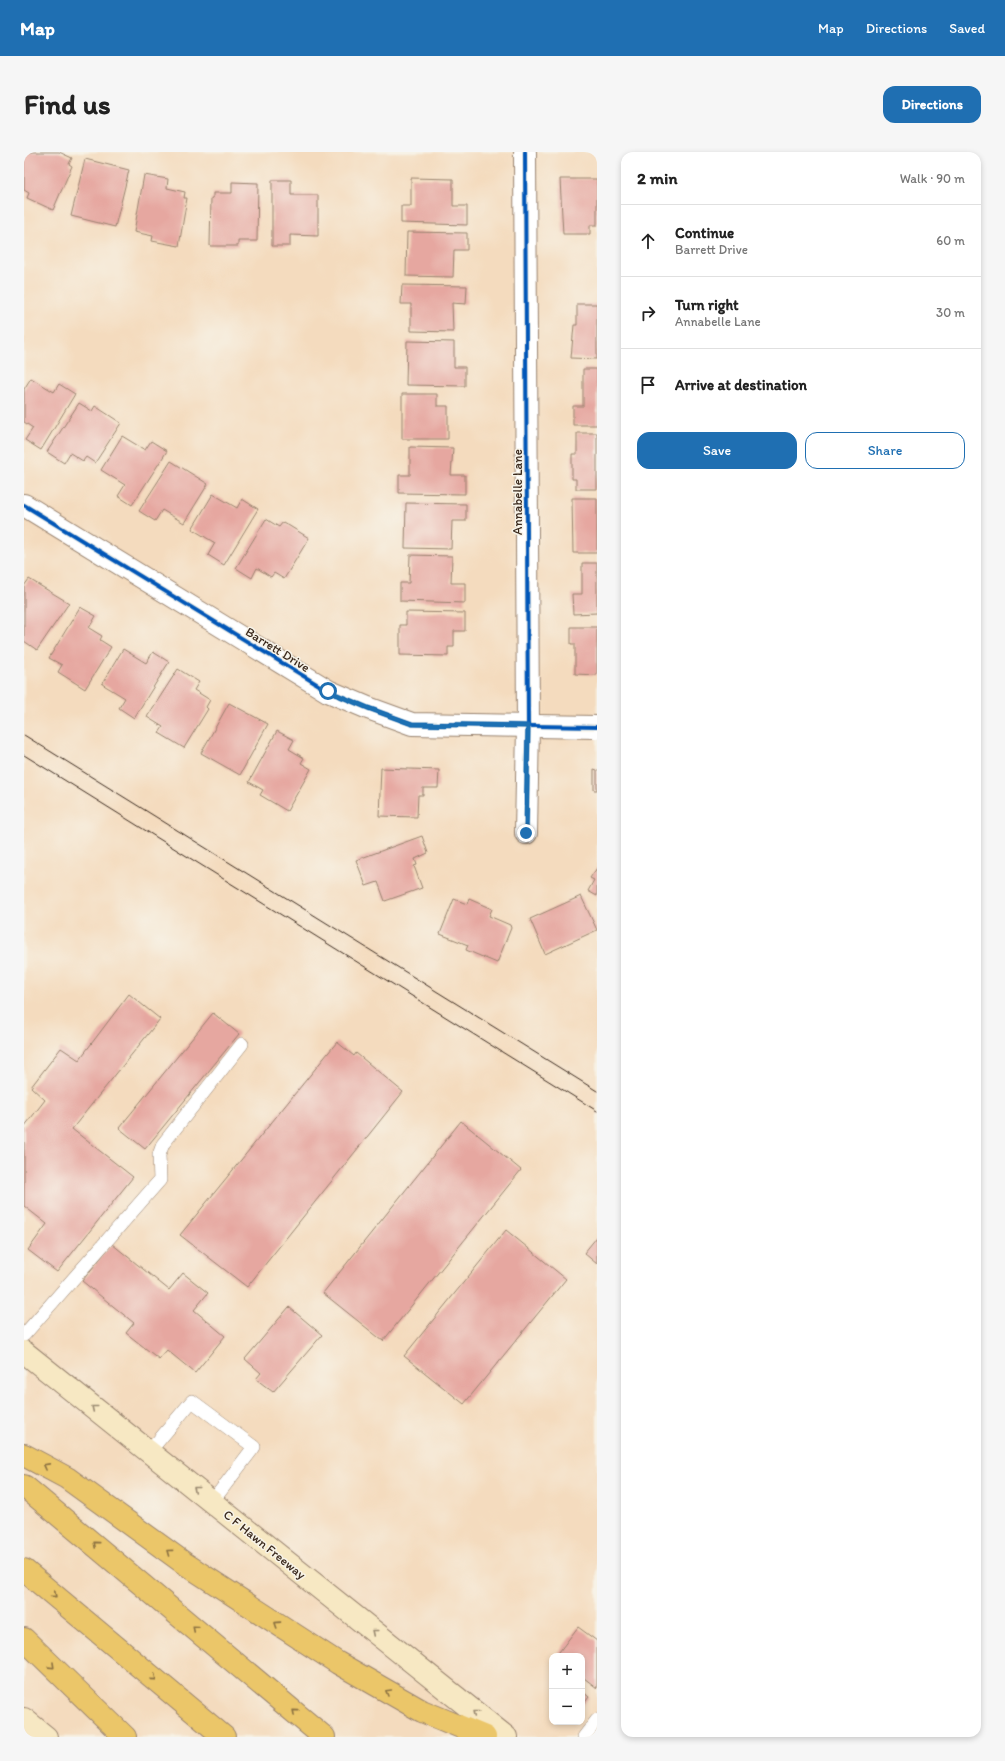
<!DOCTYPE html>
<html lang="en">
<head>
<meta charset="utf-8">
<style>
	:root { --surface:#fff; --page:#f6f6f6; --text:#222; --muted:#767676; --line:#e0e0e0; --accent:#1f6fb2 }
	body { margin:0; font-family:Itim,sans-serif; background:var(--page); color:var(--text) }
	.controls { position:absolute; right:12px; bottom:12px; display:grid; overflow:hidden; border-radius:8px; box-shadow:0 2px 6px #0003 }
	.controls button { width:36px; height:36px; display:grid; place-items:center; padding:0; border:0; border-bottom:1px solid var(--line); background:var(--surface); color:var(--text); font:20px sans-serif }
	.stop { position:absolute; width:12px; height:12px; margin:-9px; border:3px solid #1f6fb2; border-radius:50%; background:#fff }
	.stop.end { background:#1f6fb2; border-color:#fff; box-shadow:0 1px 4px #0008 }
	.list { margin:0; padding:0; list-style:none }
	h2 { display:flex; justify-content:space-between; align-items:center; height:52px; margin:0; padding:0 16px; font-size:17px }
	h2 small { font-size:13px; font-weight:400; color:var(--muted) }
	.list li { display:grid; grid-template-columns:26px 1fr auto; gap:12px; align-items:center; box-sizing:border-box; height:72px; padding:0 16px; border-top:1px solid var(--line) }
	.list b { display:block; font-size:15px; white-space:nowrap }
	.list p { margin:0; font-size:13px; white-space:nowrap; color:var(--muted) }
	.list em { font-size:13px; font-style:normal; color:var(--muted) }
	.actions { display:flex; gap:8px; padding:12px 16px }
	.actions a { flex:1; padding:9px 0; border:1px solid var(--accent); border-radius:12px; text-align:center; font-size:14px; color:var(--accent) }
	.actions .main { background:var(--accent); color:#fff }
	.icon { flex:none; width:22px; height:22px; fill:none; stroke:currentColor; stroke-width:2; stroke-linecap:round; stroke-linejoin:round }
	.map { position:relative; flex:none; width:573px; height:1585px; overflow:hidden; border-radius:12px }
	header { display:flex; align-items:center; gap:24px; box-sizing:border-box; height:56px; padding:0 20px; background:var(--accent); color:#fff }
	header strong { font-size:19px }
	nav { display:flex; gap:22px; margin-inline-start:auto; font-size:14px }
	.intro { display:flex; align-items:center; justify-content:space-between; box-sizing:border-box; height:96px; padding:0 24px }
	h1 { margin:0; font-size:28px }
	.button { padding:10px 18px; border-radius:12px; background:var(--accent); color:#fff; font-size:14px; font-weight:700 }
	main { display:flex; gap:24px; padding:0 24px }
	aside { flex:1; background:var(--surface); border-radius:12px; box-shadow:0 2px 6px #0003 }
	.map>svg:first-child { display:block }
	.building { fill:#e6a7a0 }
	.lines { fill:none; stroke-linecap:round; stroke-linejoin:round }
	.lane-casing { stroke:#98826e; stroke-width:14 }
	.street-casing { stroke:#98826e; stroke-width:24 }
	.secondary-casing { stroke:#98826e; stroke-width:24 }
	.highway-casing { stroke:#98826e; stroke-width:24 }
	.lane { stroke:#fff; stroke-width:13 }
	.street { stroke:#fff; stroke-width:22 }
	.secondary { stroke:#f7e8c3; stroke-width:22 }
	.highway { stroke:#ebc669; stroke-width:22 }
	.tram { stroke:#3b2a1e; stroke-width:1 }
	.cycleway-casing { stroke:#f7f3e8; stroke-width:6 }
	.cycleway { stroke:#0057b8; stroke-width:4 }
	.oneway { stroke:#998970 }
	.oneway2 { stroke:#8a7040 }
	.route { stroke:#1f6fb2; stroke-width:5 }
	.labels { text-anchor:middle; stroke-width:3; stroke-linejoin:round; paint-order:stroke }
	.street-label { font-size:13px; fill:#3b2a1e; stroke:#f7f3e8 }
</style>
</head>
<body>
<header>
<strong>Map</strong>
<nav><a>Map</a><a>Directions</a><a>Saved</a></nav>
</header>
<div class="intro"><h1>Find us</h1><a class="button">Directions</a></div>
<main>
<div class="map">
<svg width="573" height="1585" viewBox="0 0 573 1585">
	<rect width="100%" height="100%" fill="#f7f3e8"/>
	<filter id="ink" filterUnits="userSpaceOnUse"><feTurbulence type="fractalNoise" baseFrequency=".025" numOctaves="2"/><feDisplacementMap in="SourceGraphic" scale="8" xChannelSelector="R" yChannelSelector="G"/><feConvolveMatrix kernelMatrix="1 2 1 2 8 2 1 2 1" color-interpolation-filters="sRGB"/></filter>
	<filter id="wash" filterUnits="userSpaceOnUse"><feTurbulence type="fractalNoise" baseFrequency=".012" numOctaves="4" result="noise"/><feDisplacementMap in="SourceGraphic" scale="16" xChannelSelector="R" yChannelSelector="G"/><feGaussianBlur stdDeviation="0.9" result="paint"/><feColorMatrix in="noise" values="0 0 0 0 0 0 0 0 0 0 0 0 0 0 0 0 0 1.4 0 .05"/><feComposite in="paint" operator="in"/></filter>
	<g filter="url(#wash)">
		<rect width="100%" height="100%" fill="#f4dbbe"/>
		<g id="blocks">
			<g class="building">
				<path d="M2,0H35L48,6L45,12L48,14L29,58L3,46L5,41L0,38V6Z"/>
				<path d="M61,7L105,18L91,75L47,64Z"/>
				<path d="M120,23L144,27L143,36L161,40L160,46H163L155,94L128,89L129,84L110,80Z"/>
				<path d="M387,26L429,27V54H443V73L377,71V54H387Z"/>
				<path d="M536,27H573V73H566V82H539Z"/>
				<path d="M248,28H267V43H294V84L266,83V94H248Z"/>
				<path d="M208,30L234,31L233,89H214V94H186L187,46H189V41H208Z"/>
				<path d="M383,80L443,81V98H430L429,125L382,124Z"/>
				<path d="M378,133L443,134L442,152L428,151L429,180L387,179V152H377Z"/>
				<path d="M553,152H573V207L547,206L550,173H553Z"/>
				<path d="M383,189L430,190V215H441V234L382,233Z"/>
				<path d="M559,217H573V273H549V254H559Z"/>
				<path d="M7,226L30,240L35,232L51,242L17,298L1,288L9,276L0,270V237Z"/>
				<path d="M378,242H413V254H424V287H378Z"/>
				<path d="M55,251L68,259L71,254L97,271L71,311L62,305L59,309L46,301L40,311L23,300Z"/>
				<path d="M553,281H573V337H552V327H548V302H553Z"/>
				<path d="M98,284L121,298L127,289L143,299L108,353L94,344L101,333L77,318Z"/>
				<path d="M386,295L429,296L427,323H441V342L375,341V323H386Z"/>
				<path d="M147,309L184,332L160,371L138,358L131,369L115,359Z"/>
				<path d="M189,342L213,356L218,347L234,357L200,413L184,403L191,391L168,377Z"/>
				<path d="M548,346H573V401H549Z"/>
				<path d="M382,351L442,352V369H428L427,397L381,396Z"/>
				<path d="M242,367L255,375L259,370L285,386L260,427L250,421L247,425L233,416L228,426L212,416Z"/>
				<path d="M386,403L428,404L427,431H441V451L376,449V431H385Z"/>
				<path d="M558,411H573V461L549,462L548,442H558Z"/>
				<path d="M5,427L45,451L13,498L0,489V434Z"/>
				<path d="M56,455L72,464L65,476L78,484L76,488L87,495L61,537L34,520L38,513L25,506Z"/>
				<path d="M382,460L441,461V479H430V495H424V504L376,503V473H382Z"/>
				<path d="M547,475H573V523L551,522V492H547Z"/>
				<path d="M99,497L122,511L129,500L145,510L110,566L95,556L101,546L78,532Z"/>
				<path d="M154,517L175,530L170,538L186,548L182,555L184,557L160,596L135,581L139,575L123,565Z"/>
				<path d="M205,551L244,572L216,623L177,601Z"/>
				<path d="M253,579L270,588L265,597L280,606L277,611L287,617L263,659L236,643L239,638L225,630Z"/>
				<path d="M357,616L415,618L414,636H399V643H394L393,665L355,664Z"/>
				<path d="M570,617L573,618V638H570Z"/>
				<path d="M398,684L404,701L391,707L393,713L390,714L398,736L361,749L354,730L342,734L332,708Z"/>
				<path d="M573,716V744L564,739L570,728L566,726Z"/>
				<path d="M557,744L573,778L521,802L506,767Z"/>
				<path d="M430,747L443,752L445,747L468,757L465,764L486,773L487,776L473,811L442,798L444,793L416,782Z"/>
				<path d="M105,842L136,867L48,977L109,1025L33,1120L4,1098L23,1072L0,1054V975L21,948L7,935L37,896L55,908Z"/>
				<path d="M189,861L215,882L121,997L95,976Z"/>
				<path d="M313,890L330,904L332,901L379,940L223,1135L156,1083Z"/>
				<path d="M437,969L497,1018L359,1189L299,1141Z"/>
				<path d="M482,1078L542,1127L440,1252L380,1204Z"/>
				<path d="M573,1085V1112L560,1101Z"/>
				<path d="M88,1092L145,1138L159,1121L184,1141L170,1158L201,1184L171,1221L143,1198L135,1207L102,1181L110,1171L58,1129Z"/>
				<path d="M265,1155L298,1183L249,1240L232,1227L237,1221L221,1207Z"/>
				<path d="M554,1475L573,1489V1536L560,1526L558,1529V1504H532Z"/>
				<path d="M558,1539L565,1545L558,1554Z"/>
			</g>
		</g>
	</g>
	<g filter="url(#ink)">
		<use href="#blocks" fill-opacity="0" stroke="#98826e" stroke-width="1"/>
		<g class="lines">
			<g class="lane-casing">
				<g id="lane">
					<path d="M0,1183L136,1028L135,1003L139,992L218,892"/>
					<path d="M125,1300L168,1249L230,1295L188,1350"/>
					<path d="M560,1585L573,1568"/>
				</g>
			</g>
			<g class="street-casing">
				<g id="street">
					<path d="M501,0L504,574L502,681"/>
					<path d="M0,353L304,539L344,556L388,572L573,575"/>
				</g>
			</g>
			<g class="secondary-casing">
				<g id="secondary">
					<path d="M0,1200L482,1585"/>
					<path d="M0,1567L22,1585"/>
				</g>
			</g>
			<g class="highway-casing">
				<g id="highway">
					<path d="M0,1303L43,1326L160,1411L314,1511L398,1559L461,1585"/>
					<path d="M0,1334L300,1585"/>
					<path d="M0,1418L200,1585"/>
					<path d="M0,1487L101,1585"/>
				</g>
			</g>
			<use href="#lane" class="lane"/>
			<use href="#street" class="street"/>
			<use href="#secondary" class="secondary"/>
			<use href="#highway" class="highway"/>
			<g class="tram">
				<path d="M0,583L573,939"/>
				<path d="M0,603L573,959"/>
			</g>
			<g class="cycleway-casing">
				<g id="cycleway">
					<path d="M501,0L504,574L502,681"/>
					<path d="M0,353L304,539L344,556L388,572L573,575"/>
				</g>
			</g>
			<use href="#cycleway" class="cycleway"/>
		</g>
		<defs><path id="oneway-chevron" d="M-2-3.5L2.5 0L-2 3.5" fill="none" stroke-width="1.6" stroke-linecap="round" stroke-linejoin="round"/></defs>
		<g class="oneway">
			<use href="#oneway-chevron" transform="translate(70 1256) rotate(-141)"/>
			<use href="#oneway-chevron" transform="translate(172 1337) rotate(-141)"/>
			<use href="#oneway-chevron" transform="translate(350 1480) rotate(-141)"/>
			<use href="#oneway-chevron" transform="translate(451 1561) rotate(-141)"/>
		</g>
		<g class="oneway2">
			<use href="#oneway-chevron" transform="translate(22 1314) rotate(-152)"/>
			<use href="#oneway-chevron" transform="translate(72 1392) rotate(-140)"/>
			<use href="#oneway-chevron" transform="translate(145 1400) rotate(-144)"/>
			<use href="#oneway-chevron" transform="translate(30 1443) rotate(40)"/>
			<use href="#oneway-chevron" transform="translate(253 1472) rotate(-147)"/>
			<use href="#oneway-chevron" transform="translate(171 1476) rotate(-140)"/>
			<use href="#oneway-chevron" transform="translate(28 1514) rotate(44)"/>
			<use href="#oneway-chevron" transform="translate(130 1526) rotate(40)"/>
			<use href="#oneway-chevron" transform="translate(364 1540) rotate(-150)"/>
			<use href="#oneway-chevron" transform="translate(271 1560) rotate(-140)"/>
		</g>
	</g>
	<g class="lines" filter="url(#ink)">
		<path class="route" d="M304,539L344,556L388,572L504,574L502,681"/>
	</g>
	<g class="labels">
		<g class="street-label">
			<text transform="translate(493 340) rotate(-90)" y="5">Annabelle Lane</text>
			<text transform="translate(254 497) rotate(32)" y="5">Barrett Drive</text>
			<text transform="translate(241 1392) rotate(39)" y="5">C F Hawn Freeway</text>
		</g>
	</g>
</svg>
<div class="controls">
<button>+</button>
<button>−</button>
</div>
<div class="stop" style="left:304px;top:539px"></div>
<div class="stop end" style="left:502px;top:681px"></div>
</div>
<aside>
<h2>2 min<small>Walk · 90 m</small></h2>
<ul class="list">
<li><svg class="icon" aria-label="ahead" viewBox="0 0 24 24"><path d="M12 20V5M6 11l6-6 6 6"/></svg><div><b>Continue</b><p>Barrett Drive</p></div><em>60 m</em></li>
<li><svg class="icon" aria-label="right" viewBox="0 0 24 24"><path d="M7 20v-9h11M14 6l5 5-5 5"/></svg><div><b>Turn right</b><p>Annabelle Lane</p></div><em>30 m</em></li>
<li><svg class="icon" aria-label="arrive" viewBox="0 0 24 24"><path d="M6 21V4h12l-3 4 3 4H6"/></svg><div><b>Arrive at destination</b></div></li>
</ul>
<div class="actions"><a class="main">Save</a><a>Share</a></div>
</aside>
</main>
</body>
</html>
